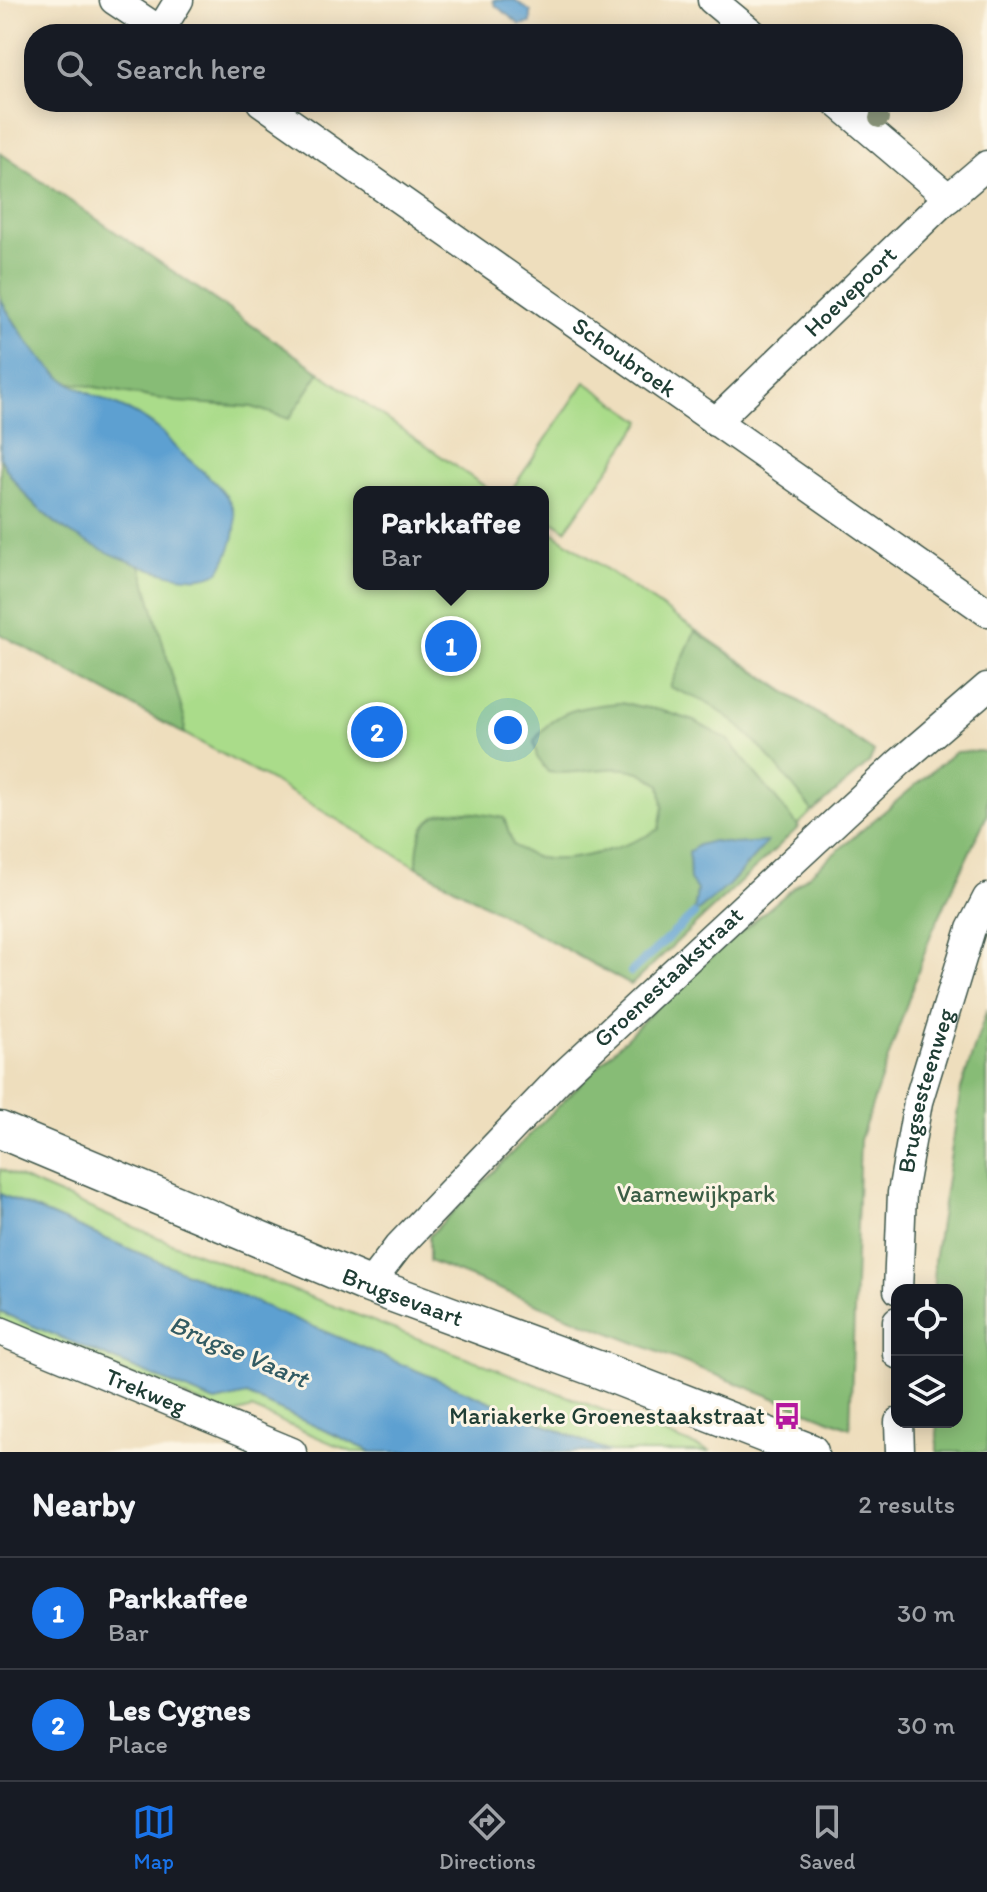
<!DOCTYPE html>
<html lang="en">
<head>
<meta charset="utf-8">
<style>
	:root { --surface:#171b24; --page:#242831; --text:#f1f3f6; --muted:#9ea1a6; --line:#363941; --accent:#1a73e8 }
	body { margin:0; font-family:Itim,sans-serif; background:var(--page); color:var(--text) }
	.controls { position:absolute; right:24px; bottom:24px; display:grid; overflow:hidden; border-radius:16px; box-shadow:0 4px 20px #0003 }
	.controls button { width:72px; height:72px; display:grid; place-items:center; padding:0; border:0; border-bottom:2px solid var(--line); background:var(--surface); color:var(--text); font:40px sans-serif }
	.you { position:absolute; left:508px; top:730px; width:28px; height:28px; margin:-20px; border:6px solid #fff; border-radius:50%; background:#1a73e8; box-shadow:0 0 0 12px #1a73e833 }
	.badge { display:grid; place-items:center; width:52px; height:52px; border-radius:50%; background:var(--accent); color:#fff; font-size:26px; font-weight:700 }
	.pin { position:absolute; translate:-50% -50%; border:4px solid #fff; box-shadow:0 2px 8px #0006 }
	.popup { position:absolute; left:353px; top:486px; width:196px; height:104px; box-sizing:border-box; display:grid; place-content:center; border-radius:16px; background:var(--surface); filter:drop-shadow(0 2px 6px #0005); font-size:26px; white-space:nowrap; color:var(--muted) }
	.popup b { font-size:30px; color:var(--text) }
	.popup::after { content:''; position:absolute; left:50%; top:100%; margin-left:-16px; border:16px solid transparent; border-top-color:var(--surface) }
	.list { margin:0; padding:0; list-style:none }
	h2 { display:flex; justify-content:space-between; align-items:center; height:104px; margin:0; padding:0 32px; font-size:34px }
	h2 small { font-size:26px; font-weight:400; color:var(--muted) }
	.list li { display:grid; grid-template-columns:52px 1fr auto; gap:24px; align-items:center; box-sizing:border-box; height:112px; padding:0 32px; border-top:2px solid var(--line) }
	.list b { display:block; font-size:30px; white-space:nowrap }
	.list p { margin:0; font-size:26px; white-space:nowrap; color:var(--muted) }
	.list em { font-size:26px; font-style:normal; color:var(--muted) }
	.icon { flex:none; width:44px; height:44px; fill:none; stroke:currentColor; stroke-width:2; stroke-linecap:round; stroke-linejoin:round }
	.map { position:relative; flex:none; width:987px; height:1452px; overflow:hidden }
	.search { position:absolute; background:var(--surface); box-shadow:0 4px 20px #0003; left:24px; right:24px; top:24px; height:88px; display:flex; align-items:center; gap:20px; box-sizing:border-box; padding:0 28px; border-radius:32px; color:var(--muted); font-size:30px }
	.sheet { height:328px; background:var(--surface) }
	nav { display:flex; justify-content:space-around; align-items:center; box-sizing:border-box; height:112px; border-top:2px solid var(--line); background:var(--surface); font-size:22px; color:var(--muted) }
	nav a { display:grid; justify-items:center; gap:4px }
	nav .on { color:var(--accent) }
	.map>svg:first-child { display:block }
	.green { fill:#aadc8a; stroke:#648c5f; stroke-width:2 }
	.forest { fill:#87bc76; stroke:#537c55; stroke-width:2; fill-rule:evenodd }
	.water { fill:#5da0d1; stroke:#3e6e82; stroke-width:2 }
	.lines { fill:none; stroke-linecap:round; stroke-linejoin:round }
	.stream { stroke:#5da0d1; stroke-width:8 }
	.minor-casing { stroke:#3e5549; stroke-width:31 }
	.major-casing { stroke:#3e5549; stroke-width:39 }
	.minor { stroke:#fff; stroke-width:28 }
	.major { stroke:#fff; stroke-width:36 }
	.tree { fill:#8c977b }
	.labels { text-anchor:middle; stroke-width:6; stroke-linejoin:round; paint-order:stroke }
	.street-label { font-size:24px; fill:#1f3d34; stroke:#fcf5e5 }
	.park-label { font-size:24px; fill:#3b5d45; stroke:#fcf5e5 }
	.poi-label { font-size:24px; fill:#1f3d34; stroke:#fcf5e5; text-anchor:end }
	.water-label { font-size:26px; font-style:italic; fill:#325b63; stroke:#fcf5e5 }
</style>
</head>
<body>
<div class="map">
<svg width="987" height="1452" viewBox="0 0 987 1452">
	<rect width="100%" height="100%" fill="#fcf5e5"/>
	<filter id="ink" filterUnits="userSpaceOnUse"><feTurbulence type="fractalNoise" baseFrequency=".0125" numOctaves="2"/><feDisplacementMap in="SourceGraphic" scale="16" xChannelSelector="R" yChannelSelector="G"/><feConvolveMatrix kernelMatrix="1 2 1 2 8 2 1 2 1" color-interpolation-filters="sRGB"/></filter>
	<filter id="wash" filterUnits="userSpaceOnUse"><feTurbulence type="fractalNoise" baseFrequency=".006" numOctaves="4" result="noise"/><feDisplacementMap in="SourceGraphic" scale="32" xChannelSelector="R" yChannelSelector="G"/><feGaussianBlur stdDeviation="1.8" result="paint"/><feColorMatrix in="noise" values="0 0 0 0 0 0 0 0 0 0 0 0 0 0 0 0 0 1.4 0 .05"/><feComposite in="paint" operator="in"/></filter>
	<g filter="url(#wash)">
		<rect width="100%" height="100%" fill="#eedebd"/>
		<g class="green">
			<path d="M0,153L493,492H359V584H543V526L874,752L631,985L417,867L272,781L0,634Z"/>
			<path d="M585,382L642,421L566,530L543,514V492H510Z"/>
			<path d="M0,1169L171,1243L711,1452H609L0,1194Z"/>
			<path d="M0,1312L215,1402L247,1395L372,1452H352L252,1409L231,1415L0,1322Z"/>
		</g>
		<g class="forest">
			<path d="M0,153L320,372L289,419L252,407L177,402L67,382L36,355L0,299Z"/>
			<path d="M0,457C14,487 44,518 72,534C94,546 118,556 141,566L185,721L184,734L0,634Z"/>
			<path d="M695,631L874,752L869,763L813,812C784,775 755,734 715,708C702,699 685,694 670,687Z"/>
			<path d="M620,703L660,710L694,721L728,740L799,827L631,985L417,867C416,799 452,809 504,818L513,845C520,849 528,855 536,857C568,866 631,846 659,829L663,806L660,785C654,781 646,774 639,772C610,762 577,777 548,772L537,757L534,742C553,709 584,706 620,703ZM713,841L734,844L766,843L729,885L694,912L697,890L690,879L689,852Z"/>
			<path d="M980,751L987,753V815L931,934L860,1140L850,1428L429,1261V1236L685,979L955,752Z"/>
			<path d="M987,1009V1452H937V1422H957V1290H934V1261L961,1089Z"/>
		</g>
		<g class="water">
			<path d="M493,0H515L531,12V23L520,25L495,5Z"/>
			<path d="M0,299C19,330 36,358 65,380C85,394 110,401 132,412C142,417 154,425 162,432C168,438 172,445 179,451C225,491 256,507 219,572C214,574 207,577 201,577C168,581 101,551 72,534C44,517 14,487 0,457Z"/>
			<path d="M713,841L734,844L767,842L729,885L694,914L697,890L690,880L689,852L698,845Z"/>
			<path d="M0,1194L609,1452H372L247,1395L215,1402L0,1312Z"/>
		</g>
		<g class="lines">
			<path class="stream" d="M631,972L694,914"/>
		</g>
	</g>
	<g filter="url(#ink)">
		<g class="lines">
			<g class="minor-casing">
				<g id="minor">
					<path d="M114,0L165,34"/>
					<path d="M712,0L753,34"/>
					<path d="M160,31L179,0"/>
					<path id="s1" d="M261,102L987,612"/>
					<path d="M836,102L949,198"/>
					<path id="s2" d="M715,422L939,206L987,165"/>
					<path id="s3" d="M369,1285L398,1247L563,1075L900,762L987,687"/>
					<path id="s4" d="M898,1290L902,1193L918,1102L971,929L987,898"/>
					<path d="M897,1321V1354"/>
					<path id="s5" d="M0,1331L292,1452"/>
					<path d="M899,1422L900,1452"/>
				</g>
			</g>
			<g class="major-casing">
				<g id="major">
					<path id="s6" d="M0,1130L369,1285L600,1370L810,1452"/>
				</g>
			</g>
			<use href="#minor" class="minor"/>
			<use href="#major" class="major"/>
		</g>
		<circle class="tree" cx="879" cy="118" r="10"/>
	</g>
	<defs>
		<g id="bus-bare" transform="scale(2.16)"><path d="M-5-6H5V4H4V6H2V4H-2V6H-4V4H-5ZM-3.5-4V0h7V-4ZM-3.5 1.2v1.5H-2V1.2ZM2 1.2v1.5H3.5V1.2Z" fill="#b5179e" stroke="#fcf5e5" stroke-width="2.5" paint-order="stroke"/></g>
	</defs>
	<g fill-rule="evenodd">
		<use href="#bus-bare" x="787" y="1416"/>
	</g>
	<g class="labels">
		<g class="street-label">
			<text dy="8" stroke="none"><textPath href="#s2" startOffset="188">Hoevepoort</textPath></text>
			<text dy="8" stroke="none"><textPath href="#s1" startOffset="444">Schoubroek</textPath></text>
			<text dy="8" stroke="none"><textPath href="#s3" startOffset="430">Groenestaakstraat</textPath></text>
			<text dy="8" stroke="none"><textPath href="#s4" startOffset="202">Brugsesteenweg</textPath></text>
			<text dy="8" stroke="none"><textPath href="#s6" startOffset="436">Brugsevaart</textPath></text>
			<text dy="8" stroke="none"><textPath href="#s5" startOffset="158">Trekweg</textPath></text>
		</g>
		<g class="park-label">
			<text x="696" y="1202">Vaarnewijkpark</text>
		</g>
		<g class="poi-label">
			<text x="765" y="1424">Mariakerke Groenestaakstraat</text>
		</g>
		<g class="water-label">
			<text transform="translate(239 1351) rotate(23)" y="9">Brugse Vaart</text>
		</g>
	</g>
</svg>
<div class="controls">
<button><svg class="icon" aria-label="locate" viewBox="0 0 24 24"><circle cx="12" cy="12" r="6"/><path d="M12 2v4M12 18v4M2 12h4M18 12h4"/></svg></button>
<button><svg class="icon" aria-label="layers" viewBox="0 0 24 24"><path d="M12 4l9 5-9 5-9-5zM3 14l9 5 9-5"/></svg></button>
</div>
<div class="you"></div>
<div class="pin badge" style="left:451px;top:646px">1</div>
<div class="popup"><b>Parkkaffee</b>Bar</div>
<div class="pin badge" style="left:377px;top:732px">2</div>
<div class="search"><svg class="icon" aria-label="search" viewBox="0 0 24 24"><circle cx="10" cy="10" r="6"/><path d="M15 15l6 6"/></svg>Search here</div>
</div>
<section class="sheet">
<h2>Nearby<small>2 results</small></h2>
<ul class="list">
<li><span class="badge">1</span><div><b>Parkkaffee</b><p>Bar</p></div><em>30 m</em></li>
<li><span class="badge">2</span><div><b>Les Cygnes</b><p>Place</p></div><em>30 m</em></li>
</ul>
</section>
<nav>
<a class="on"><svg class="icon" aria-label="map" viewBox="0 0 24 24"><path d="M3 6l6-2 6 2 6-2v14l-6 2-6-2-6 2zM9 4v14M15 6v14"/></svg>Map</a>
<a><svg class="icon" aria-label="directions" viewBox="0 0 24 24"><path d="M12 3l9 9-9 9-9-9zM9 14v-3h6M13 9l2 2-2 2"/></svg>Directions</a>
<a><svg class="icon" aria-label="saved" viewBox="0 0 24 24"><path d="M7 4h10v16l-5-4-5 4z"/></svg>Saved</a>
</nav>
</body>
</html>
